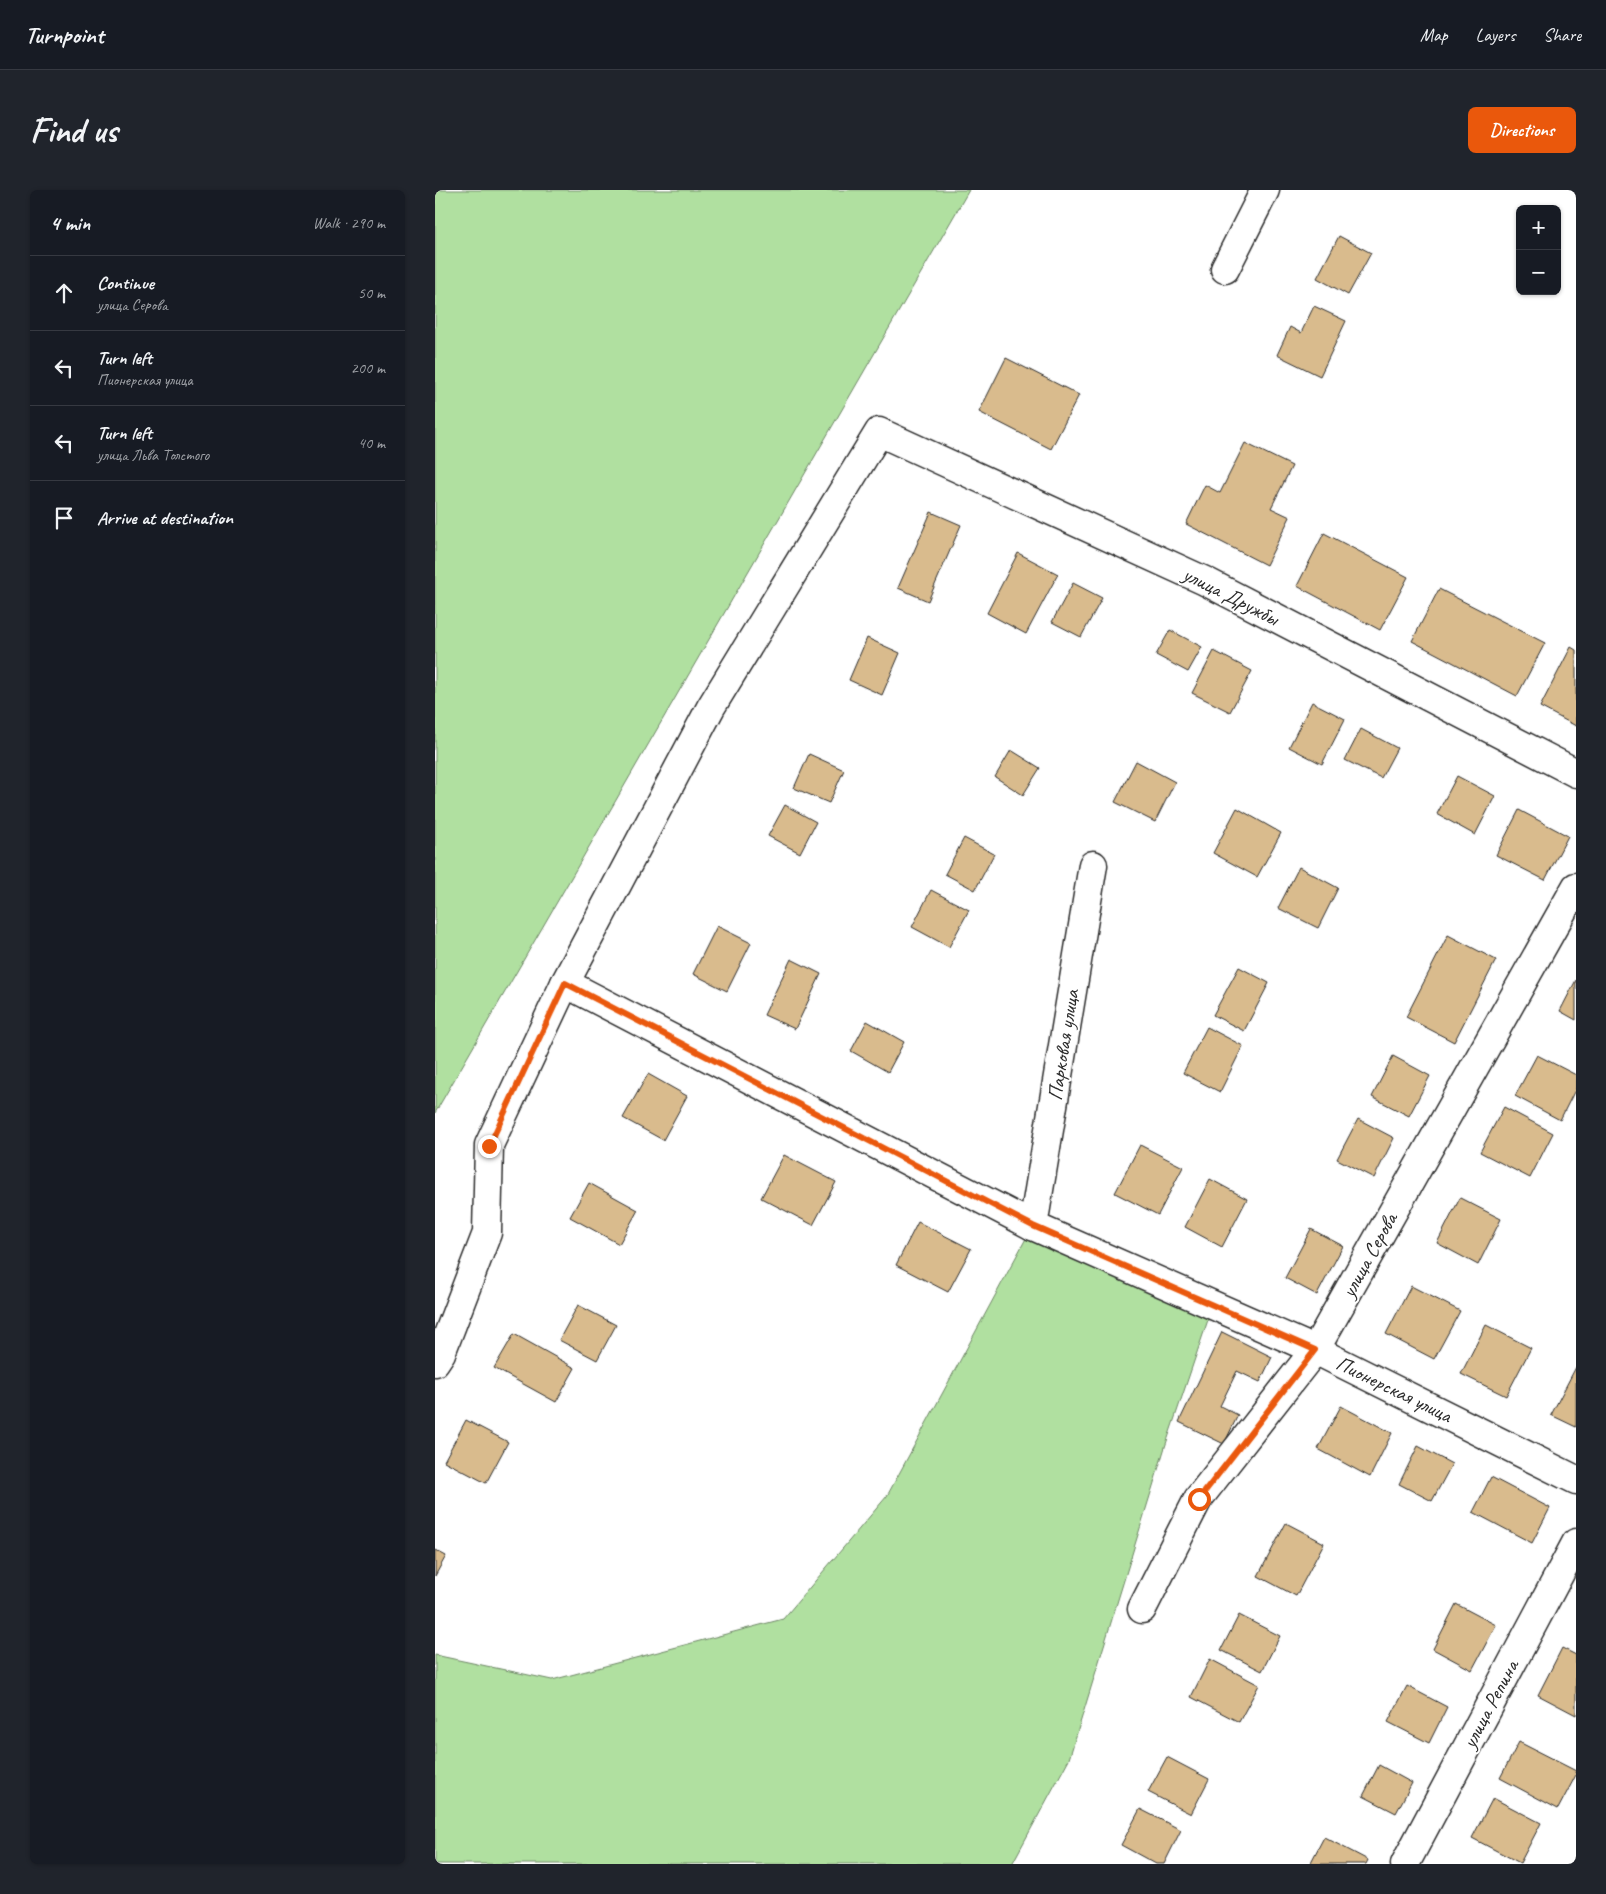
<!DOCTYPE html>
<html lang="en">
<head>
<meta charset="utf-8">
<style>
	:root { --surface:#171b24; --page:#20242c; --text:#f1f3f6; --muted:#9ea1a6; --line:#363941; --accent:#ea580c }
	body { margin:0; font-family:Caveat,sans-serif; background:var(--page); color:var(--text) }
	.controls { position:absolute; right:15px; top:15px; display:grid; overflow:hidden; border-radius:8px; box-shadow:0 1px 4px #0004 }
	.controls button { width:45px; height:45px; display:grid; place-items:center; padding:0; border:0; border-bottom:1px solid var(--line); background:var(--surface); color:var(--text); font:25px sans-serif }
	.stop { position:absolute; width:15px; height:15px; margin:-11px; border:4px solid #ea580c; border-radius:50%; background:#fff }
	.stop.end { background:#ea580c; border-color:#fff; box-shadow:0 1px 5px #0008 }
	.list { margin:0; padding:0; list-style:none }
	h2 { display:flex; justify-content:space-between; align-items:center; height:65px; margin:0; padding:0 20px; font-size:21px }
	h2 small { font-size:16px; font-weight:400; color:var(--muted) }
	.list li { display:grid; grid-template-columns:32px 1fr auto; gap:15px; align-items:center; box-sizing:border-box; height:75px; padding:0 20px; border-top:1px solid var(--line) }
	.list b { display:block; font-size:19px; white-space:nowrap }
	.list p { margin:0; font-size:16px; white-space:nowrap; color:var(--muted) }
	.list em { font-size:16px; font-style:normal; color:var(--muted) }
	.icon { flex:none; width:28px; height:28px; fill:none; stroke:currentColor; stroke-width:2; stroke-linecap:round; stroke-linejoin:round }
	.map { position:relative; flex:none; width:1141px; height:1674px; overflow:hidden; border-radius:8px }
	header { display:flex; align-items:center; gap:30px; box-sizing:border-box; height:70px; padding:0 25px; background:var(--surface); border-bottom:1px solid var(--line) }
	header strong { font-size:24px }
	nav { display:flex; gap:28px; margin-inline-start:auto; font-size:18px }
	.intro { display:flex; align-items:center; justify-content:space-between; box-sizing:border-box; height:120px; padding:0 30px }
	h1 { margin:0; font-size:35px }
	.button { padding:12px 22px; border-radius:8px; background:var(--accent); color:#fff; font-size:18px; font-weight:700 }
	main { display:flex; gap:30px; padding:0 30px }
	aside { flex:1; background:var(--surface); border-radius:8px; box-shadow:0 1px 4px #0004 }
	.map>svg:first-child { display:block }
	.green { fill:#b0e0a0; stroke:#6e8666 }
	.building { fill:#d9bb8d; stroke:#2b2b2b }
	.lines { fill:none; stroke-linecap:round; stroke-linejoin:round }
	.street-casing { stroke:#2b2b2b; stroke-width:31 }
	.street { stroke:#fff; stroke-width:28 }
	.route { stroke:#ea580c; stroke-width:6 }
	.labels { text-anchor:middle; stroke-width:4; stroke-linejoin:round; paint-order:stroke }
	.street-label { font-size:21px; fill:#2b2b2b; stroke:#fff }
</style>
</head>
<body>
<header>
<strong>Turnpoint</strong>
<nav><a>Map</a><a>Layers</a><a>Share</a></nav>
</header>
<div class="intro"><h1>Find us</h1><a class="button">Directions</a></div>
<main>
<aside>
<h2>4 min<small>Walk · 290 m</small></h2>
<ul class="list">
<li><svg class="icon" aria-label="ahead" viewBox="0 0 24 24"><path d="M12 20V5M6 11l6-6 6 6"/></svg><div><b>Continue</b><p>улица Серова</p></div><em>50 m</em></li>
<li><svg class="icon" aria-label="left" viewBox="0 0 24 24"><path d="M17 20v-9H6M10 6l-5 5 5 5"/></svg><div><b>Turn left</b><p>Пионерская улица</p></div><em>200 m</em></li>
<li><svg class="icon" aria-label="left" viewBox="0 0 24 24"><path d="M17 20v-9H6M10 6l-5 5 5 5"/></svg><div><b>Turn left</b><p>улица Льва Толстого</p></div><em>40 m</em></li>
<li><svg class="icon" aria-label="arrive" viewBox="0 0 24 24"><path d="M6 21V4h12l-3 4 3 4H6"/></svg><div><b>Arrive at destination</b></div></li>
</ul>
</aside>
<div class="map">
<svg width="1141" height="1674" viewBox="0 0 1141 1674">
	<rect width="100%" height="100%" fill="#fff"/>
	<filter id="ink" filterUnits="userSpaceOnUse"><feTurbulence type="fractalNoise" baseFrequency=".02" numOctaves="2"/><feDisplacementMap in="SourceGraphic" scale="10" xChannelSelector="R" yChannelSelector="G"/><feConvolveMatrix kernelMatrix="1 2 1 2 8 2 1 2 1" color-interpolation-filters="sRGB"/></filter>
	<g filter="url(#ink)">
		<g class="green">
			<path d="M0,0H534L0,923Z"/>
			<path d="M595,1041L775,1124L730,1257L634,1569L577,1674H0V1465L117,1490L348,1429L452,1306Z"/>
		</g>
		<g class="building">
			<path d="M904,46L936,63L913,105L882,88Z"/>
			<path d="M879,116L911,131L885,186L842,165L855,137L866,143Z"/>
			<path d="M571,168L644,205L616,259L544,222Z"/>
			<path d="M810,253L857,276L836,318L855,327L831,375L751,334L770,295L785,303Z"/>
			<path d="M496,322L526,335L493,411L463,398Z"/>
			<path d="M889,343L973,387L945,440L862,396Z"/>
			<path d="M583,363L623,384L591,444L552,423Z"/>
			<path d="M638,393L667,408L646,447L617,432Z"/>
			<path d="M1004,399L1110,453L1082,506L977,451Z"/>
			<path d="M735,440L767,457L753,482L721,465Z"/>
			<path d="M432,448L465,463L447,505L414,490Z"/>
			<path d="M1136,457L1141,460V536L1105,517Z"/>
			<path d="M779,461L817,481L795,522L757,503Z"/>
			<path d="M877,512L910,529L887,574L854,557Z"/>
			<path d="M926,539L962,558L946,588L910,570Z"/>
			<path d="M576,560L605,578L588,605L560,587Z"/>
			<path d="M374,564L409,580L394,613L359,598Z"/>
			<path d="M701,571L740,592L720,632L680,612Z"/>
			<path d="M1022,586L1060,606L1040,645L1002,624Z"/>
			<path d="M350,615L381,632L365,663L333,646Z"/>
			<path d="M802,618L846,643L822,687L778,663Z"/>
			<path d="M1084,620L1133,646L1110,690L1061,665Z"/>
			<path d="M529,648L559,664L540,700L510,684Z"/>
			<path d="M864,677L903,698L883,738L843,718Z"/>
			<path d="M496,700L534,720L514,757L477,737Z"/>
			<path d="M282,736L316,753L292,801L258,784Z"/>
			<path d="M1013,745L1061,770L1019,852L971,827Z"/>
			<path d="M356,769L386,784L360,839L329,825Z"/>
			<path d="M804,777L834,793L809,841L778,825Z"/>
			<path d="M1141,790V830L1125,821Z"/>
			<path d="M432,831L469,852L453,882L416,861Z"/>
			<path d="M772,837L808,856L785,902L748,883Z"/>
			<path d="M1102,865L1141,885V898L1125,930L1080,906Z"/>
			<path d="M958,866L995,886L974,926L937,907Z"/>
			<path d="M213,884L252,906L228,950L188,928Z"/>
			<path d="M1069,917L1118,943L1095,988L1045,962Z"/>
			<path d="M923,929L959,948L939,988L902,969Z"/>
			<path d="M705,955L748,977L723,1025L680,1003Z"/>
			<path d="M349,965L401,992L378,1035L326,1008Z"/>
			<path d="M775,989L812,1009L787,1057L750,1037Z"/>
			<path d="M154,993L203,1020L184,1054L135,1027Z"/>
			<path d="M1025,1008L1066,1029L1043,1075L1002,1053Z"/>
			<path d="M483,1032L536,1059L513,1102L461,1075Z"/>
			<path d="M876,1039L908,1056L882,1105L850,1088Z"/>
			<path d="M976,1096L1025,1121L999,1169L951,1144Z"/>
			<path d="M143,1115L181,1135L162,1170L124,1150Z"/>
			<path d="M1051,1135L1096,1158L1071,1206L1026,1184Z"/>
			<path d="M787,1142L837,1167L825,1192L802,1181L785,1216L803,1225L789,1254L744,1232Z"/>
			<path d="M79,1144L140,1178L121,1212L59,1178Z"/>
			<path d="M1141,1177V1237L1116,1225Z"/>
			<path d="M906,1216L957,1243L935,1287L883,1259Z"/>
			<path d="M31,1230L73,1252L51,1293L9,1271Z"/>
			<path d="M983,1256L1017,1274L997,1311L964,1294Z"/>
			<path d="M1056,1287L1115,1318L1097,1353L1038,1322Z"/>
			<path d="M851,1333L889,1353L861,1406L823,1386Z"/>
			<path d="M0,1360L11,1366L0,1386Z"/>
			<path d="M1021,1414L1061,1435L1037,1480L998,1459Z"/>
			<path d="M804,1425L845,1446L827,1481L786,1460Z"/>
			<path d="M1127,1458L1141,1465V1525L1103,1505Z"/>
			<path d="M775,1469L824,1495L804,1532L756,1507Z"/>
			<path d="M972,1496L1012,1517L994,1553L953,1532Z"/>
			<path d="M1084,1552L1141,1581V1585L1123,1619L1065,1588Z"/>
			<path d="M732,1567L774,1589L756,1624L713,1602Z"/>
			<path d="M944,1575L977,1593L961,1623L928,1606Z"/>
			<path d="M1058,1608L1106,1633L1085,1673L1037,1648Z"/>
			<path d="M705,1619L746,1640L729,1674H721L686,1655Z"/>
			<path d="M889,1647L933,1670L931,1674H875Z"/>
		</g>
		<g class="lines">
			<g class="street-casing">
				<g id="street">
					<path d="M790,79L830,0"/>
					<path d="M130,793L598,1036L880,1160L1141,1290"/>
					<path d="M598,1036L658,675"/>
					<path d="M0,1172L6,1163L52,1043L54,955L130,793L276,517L444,242L770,391L1141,583"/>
					<path d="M707,1419L763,1309L880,1160L1141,697"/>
					<path d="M970,1674L1141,1353"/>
				</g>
			</g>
			<use href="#street" class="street"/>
		</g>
	</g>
	<g class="lines" filter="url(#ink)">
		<path class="route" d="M54,956L130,793L598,1036L880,1160L764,1309"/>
	</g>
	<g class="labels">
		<g class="street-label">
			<text transform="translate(796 406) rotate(27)" y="7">улица Дружбы</text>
			<text transform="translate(628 855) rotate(-81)" y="7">Парковая улица</text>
			<text transform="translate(934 1065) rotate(-61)" y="7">улица Серова</text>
			<text transform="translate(959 1199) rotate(26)" y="7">Пионерская улица</text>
			<text transform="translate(1055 1514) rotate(-62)" y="7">улица Репина</text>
		</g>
	</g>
</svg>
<div class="controls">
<button>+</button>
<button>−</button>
</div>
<div class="stop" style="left:764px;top:1309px"></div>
<div class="stop end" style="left:54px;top:956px"></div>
</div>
</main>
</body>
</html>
